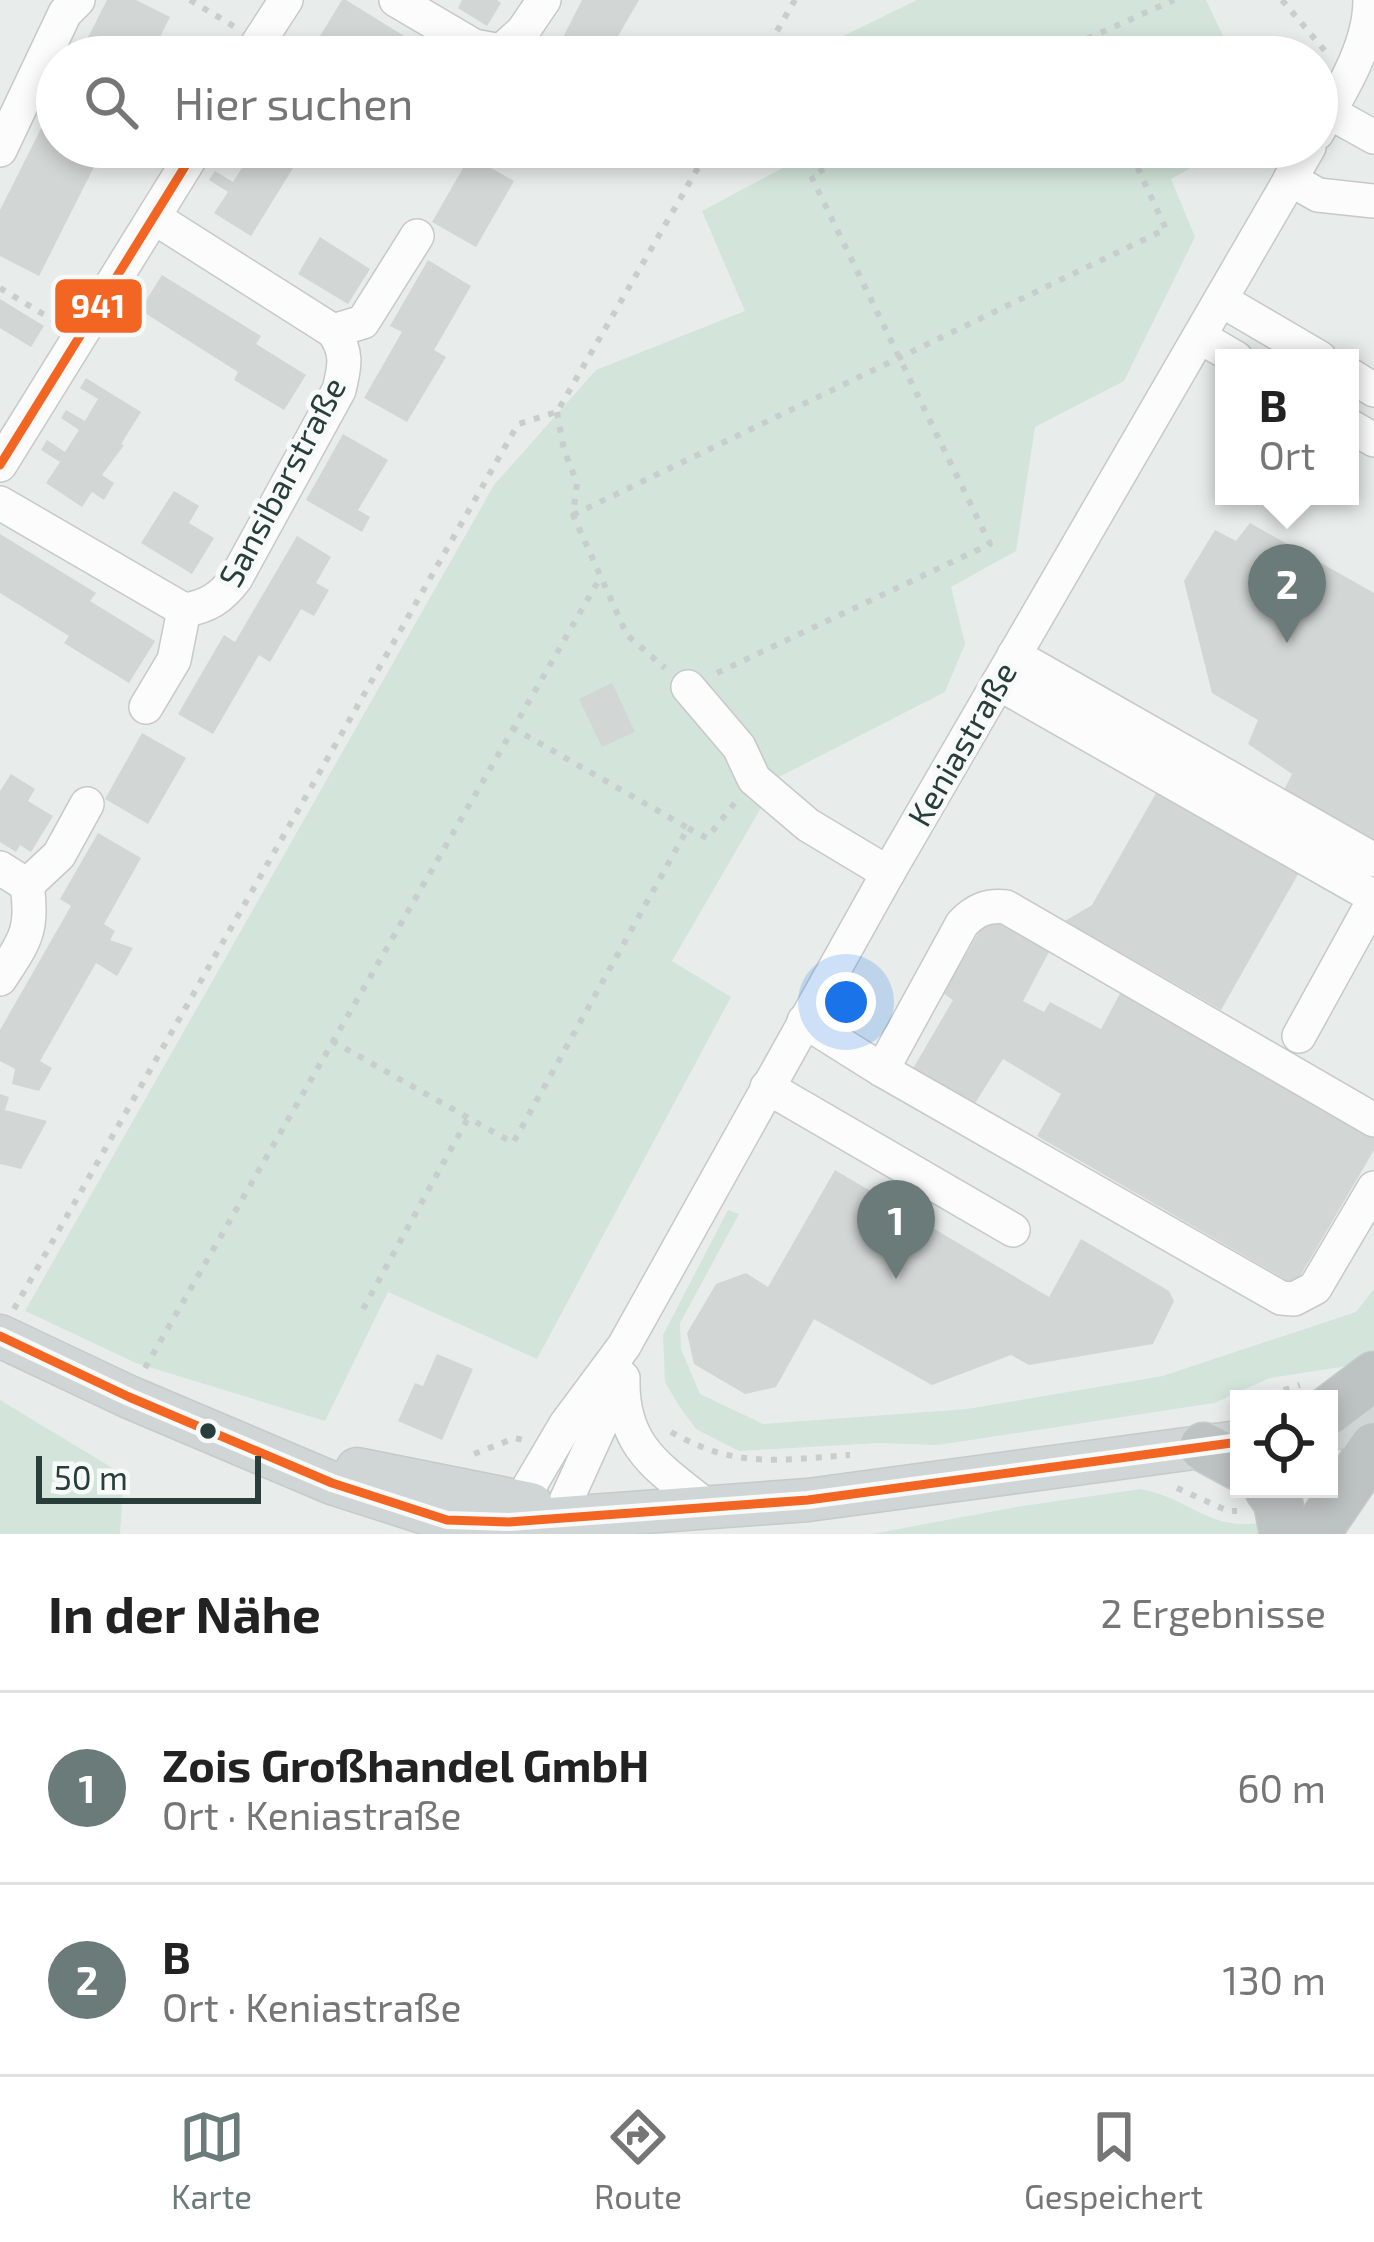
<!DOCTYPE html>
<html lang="de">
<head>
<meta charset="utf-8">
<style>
	:root { --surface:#fff; --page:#f6f6f6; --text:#222; --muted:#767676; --line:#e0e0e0; --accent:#6b7b79 }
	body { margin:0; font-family:"Exo 2",sans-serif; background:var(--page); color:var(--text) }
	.controls { position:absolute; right:36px; bottom:36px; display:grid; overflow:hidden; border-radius:0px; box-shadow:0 6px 18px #0003 }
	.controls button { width:108px; height:108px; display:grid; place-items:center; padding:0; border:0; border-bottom:3px solid var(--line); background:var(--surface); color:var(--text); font:60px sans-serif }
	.scale { position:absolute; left:36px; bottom:30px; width:225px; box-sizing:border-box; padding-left:12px; border:6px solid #273e3b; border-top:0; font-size:33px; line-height:42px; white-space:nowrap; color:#273e3b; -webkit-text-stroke:9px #f7faf9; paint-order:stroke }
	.you { position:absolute; left:846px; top:1002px; width:42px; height:42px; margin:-30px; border:9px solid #fff; border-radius:50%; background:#1a73e8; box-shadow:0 0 0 18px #1a73e833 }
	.badge { display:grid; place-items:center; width:78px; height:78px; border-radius:50%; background:var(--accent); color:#fff; font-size:39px; font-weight:700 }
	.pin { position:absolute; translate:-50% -99px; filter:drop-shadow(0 3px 6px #0008) }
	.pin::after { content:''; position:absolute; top:63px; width:42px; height:36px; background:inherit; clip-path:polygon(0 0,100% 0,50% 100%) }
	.popup { position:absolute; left:1215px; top:349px; width:144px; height:156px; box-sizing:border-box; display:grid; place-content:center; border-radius:0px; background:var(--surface); filter:drop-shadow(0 3px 9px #0005); font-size:39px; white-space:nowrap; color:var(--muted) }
	.popup b { font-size:45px; color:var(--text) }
	.popup::after { content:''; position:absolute; left:50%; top:100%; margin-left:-24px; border:24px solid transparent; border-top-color:var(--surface) }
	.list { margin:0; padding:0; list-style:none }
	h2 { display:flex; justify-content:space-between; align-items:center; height:156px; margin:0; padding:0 48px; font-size:51px }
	h2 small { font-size:39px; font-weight:400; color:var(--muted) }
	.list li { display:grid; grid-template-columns:78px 1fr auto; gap:36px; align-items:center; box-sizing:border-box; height:192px; padding:0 48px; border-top:3px solid var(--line) }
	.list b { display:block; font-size:45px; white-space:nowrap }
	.list p { margin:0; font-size:39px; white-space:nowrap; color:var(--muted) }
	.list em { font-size:39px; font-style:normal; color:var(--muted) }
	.icon { flex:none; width:66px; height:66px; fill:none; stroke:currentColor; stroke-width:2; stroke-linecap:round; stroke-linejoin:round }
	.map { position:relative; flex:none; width:1374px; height:1534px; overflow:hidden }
	.search { position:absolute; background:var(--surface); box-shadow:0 6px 18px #0003; left:36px; right:36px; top:36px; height:132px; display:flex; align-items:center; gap:30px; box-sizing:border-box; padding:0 42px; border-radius:66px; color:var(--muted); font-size:45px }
	.sheet { height:540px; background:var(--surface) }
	nav { display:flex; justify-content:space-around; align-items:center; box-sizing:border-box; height:168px; border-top:3px solid var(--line); background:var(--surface); font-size:33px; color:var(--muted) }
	nav a { display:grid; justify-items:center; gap:6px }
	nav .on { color:var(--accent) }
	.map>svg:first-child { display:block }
	.green { fill:#d3e4da }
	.building { fill:#d2d6d5 }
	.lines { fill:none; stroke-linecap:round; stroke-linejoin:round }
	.minor-casing { stroke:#c5cac8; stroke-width:36 }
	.major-casing { stroke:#c4cbc9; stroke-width:45 }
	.highway-casing { stroke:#c4cbc9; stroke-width:51 }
	.path { stroke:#c8cecd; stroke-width:6; stroke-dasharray:6 9; stroke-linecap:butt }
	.minor { stroke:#fcfcfc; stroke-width:33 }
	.major { stroke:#d0d6d5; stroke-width:42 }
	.highway { stroke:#bdc3c2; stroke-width:48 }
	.bus-1-casing { stroke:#f7faf9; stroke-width:18 }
	.bus-1 { stroke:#f26522; stroke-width:9 }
	.bus-dot { fill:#273e3b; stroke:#f7faf9; stroke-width:4.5 }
	.labels { text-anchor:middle; stroke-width:10; stroke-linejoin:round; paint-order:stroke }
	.street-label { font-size:33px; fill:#273e3b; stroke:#f7faf9 }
	.line-badge { stroke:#f7faf9; stroke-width:4.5 }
	.badge-label { font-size:33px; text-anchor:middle; font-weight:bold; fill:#fff }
</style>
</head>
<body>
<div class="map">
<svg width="1374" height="1534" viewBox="0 0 1374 1534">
	<rect width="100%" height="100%" fill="#e8edeb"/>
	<g class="green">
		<path d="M917,0H1206L1233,57H800Z"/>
		<path d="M789,147H1227L1171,179L1195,237L1124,381L1035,427L1016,551L951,587L965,644L945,692L779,777L672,961L731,997L537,1359L388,1292L325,1421L136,1363L25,1311L494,485L596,370L745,311L702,211L794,162Z"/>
		<path d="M728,1210L739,1214L680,1323L681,1349L700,1394L763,1424L967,1409L1163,1376L1356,1312L1374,1289V1358L1354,1365L1270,1378L1214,1403L938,1445L878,1443L739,1451L696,1429L679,1406L665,1382L663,1335Z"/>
		<path d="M0,1400L124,1475L120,1534H0Z"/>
		<path d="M1141,1489C1195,1500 1209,1534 1270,1521L1274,1534H872L1016,1507Z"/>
	</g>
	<g class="building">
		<path d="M107,0H136L170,17L150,57H78Z"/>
		<path d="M342,0H346L438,57H344L317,41Z"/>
		<path d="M462,0H497L501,3L487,26L458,8Z"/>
		<path d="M582,0H639L606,57H553Z"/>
		<path d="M57,97V147H104L39,276L0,256V210Z"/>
		<path d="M226,147H245L252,152L255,147H306L251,236L214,213L228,192L209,180L215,171L233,182L247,160Z"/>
		<path d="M470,156L514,181L476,247L432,222Z"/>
		<path d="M320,237L370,269L348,304L298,274Z"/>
		<path d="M428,260L471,286L434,350L446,357L407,422L364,398L402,332L390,326Z"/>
		<path d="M162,275L261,336L256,344L306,375L284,410L234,380L238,372L140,310Z"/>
		<path d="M0,299L44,326L31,347L0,328Z"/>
		<path d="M86,378L141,412L121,444L124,445L102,475L114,483L104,500L92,492L82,507L46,483L60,462L41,450L47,440L65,452L79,430L61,418L66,410L85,421L98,399L80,388Z"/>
		<path d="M343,434L388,460L358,510L370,517L362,532L306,500Z"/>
		<path d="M174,491L199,506L189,523L214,538L192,574L141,543Z"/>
		<path d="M1250,523L1374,593V848L1282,794L1292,774L1248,744L1258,720L1212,693L1184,581L1215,530L1236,541Z"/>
		<path d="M0,534L96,593L90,601L155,641L129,683L64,643L69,636L0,593Z"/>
		<path d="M297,536L331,557L316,583L329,590L314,616L301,609L270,662L259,655L213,734L178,714L224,635L235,642Z"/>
		<path d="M612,683L635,732L602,747L579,699Z"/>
		<path d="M142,733L186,758L148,824L105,799Z"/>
		<path d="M11,774L35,789L28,801L53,816L31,852L20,845L16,852L0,842V791Z"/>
		<path d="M1159,788L1301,869L1221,1010L1065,921L1092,905Z"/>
		<path d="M98,833L141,858L104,924L115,931L110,940L133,948L117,976L96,963L40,1061L52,1068L39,1091L12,1084L15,1069L0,1061V1030L71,906L60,899Z"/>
		<path d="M988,917L1049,952L1023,1001L1044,1012L1050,1002L1101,1029L1122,990L1374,1136V1150L1295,1285L1037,1136L1061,1094L1003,1059L972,1108L911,1072L953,1000L943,993Z"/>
		<path d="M0,1094L9,1097L5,1110L47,1121L21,1169L0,1164Z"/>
		<path d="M835,1170L1049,1297L1081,1239L1169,1291L1174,1301L1153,1344L1029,1365L1011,1355L932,1385L814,1319L776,1387L745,1394L694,1364L687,1333L716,1284L746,1273L768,1287Z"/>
		<path d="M437,1354L473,1369L442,1440L398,1421L415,1383L423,1386Z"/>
	</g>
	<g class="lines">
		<g class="minor-casing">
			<g id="minor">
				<path d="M396,0L474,46L501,51L523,31L544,0"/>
				<path d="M249,57L286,0"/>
				<path d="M1329,112L1374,137"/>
				<path d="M1317,133C1340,93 1370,47 1370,0"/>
				<path d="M0,150L65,13L78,0"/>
				<path d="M1290,179L1318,195L1374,201"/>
				<path d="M1221,300L1320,358"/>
				<path d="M333,331L363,322L417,236"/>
				<path d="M1200,337L1236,358"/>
				<path d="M1350,375L1374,390"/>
				<path d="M1350,426L1374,440"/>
				<path d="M0,465L197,147"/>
				<path d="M0,503L184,610C208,607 222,597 236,578L339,390C345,366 348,352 333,331L155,218"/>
				<path d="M1014,655L1374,860"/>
				<path d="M998,683L1374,897"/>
				<path d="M688,687L739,747L754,779L808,825L888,873"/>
				<path d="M146,707L174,660L184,610"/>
				<path d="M0,868L27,885C34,931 24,942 0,979"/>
				<path d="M27,885L59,855L87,804"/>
				<path d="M804,1021L882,1070L1281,1298L1294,1299L1315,1288L1374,1188"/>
				<path d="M1299,1036L1374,900"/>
				<path d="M882,1070L962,924C975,910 987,905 1006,907L1374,1120"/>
				<path d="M767,1087L1013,1230"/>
				<path d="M623,1378C621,1447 659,1468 709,1508"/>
				<path d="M510,1519L566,1424L624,1346L888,873L1309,147"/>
				<path d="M551,1534L600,1426L617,1370"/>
			</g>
		</g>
		<g class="major-casing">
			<g id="major">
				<path d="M0,1336L129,1397L332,1483L447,1520L509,1522L808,1500L1238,1442"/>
				<path d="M1329,1429L1374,1422"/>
				<path d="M357,1469L531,1504"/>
			</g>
		</g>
		<g class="highway-casing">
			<g id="highway">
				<path d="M1329,1410L1374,1376"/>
				<path d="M1204,1447L1239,1466"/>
				<path d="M1269,1489L1278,1502L1284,1534"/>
				<path d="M1315,1534L1374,1447"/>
			</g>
		</g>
		<g class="path">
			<path d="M190,0L235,27"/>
			<path d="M1282,0L1325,51"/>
			<path d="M1078,41L1086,57"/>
			<path d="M762,57L795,0"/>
			<path d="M1046,57L1174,0"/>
			<path d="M0,288L53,320"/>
			<path d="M557,412L564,450L577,483L573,515L627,635L665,668"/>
			<path d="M573,515L1166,229L1128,147"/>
			<path d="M717,673L990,544L811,176L868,147"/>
			<path d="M688,828L707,838L737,800"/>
			<path d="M332,1041L513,1143L688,828L513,728"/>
			<path d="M14,1309L518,424L557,412L710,147"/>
			<path d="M363,1309L468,1118"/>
			<path d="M145,1368L600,578"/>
			<path d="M1255,1399L1300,1385"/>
			<path d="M671,1432C736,1469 779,1460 850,1455"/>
			<path d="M474,1454L515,1438L523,1440"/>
			<path d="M1177,1488L1228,1511H1237"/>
		</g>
		<use href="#minor" class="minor"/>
		<use href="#major" class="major"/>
		<use href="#highway" class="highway"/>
		<g class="bus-1-casing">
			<g id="bus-1">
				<path d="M0,465L197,147"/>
				<path d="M0,1336L129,1397L332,1483L447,1520L509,1522L808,1500L1239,1442"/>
			</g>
		</g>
		<use href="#bus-1" class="bus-1"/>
	</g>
	<circle class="bus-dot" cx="208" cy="1431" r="10"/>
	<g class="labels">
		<g class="street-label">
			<text transform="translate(282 482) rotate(-62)" y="12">Sansibarstraße</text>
			<text transform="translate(962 744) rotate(-60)" y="12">Keniastraße</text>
		</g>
	</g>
	<rect class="line-badge" x="53" y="277" width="91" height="58" rx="12" fill="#f26522"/>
	<g class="badge-label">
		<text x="98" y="318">941</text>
	</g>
</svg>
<div class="controls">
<button><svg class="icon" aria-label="locate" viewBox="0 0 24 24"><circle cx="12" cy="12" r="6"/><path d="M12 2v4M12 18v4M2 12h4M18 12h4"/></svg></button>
</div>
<div class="scale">50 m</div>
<div class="you"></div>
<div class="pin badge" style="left:896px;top:1279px">1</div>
<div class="pin badge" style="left:1287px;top:643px">2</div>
<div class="popup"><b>B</b>Ort</div>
<div class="search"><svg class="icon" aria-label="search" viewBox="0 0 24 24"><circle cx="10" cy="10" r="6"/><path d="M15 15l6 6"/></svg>Hier suchen</div>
</div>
<section class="sheet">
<h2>In der Nähe<small>2 Ergebnisse</small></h2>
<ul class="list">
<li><span class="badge">1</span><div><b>Zois Großhandel GmbH</b><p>Ort · Keniastraße</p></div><em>60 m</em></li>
<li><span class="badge">2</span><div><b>B</b><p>Ort · Keniastraße</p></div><em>130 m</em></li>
</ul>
</section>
<nav>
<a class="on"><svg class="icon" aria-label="map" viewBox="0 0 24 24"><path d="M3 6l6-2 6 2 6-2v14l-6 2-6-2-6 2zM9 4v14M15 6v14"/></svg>Karte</a>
<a><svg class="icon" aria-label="directions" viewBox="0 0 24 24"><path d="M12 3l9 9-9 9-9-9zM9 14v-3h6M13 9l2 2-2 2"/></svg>Route</a>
<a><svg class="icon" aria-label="saved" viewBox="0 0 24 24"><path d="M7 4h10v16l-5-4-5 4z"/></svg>Gespeichert</a>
</nav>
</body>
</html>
